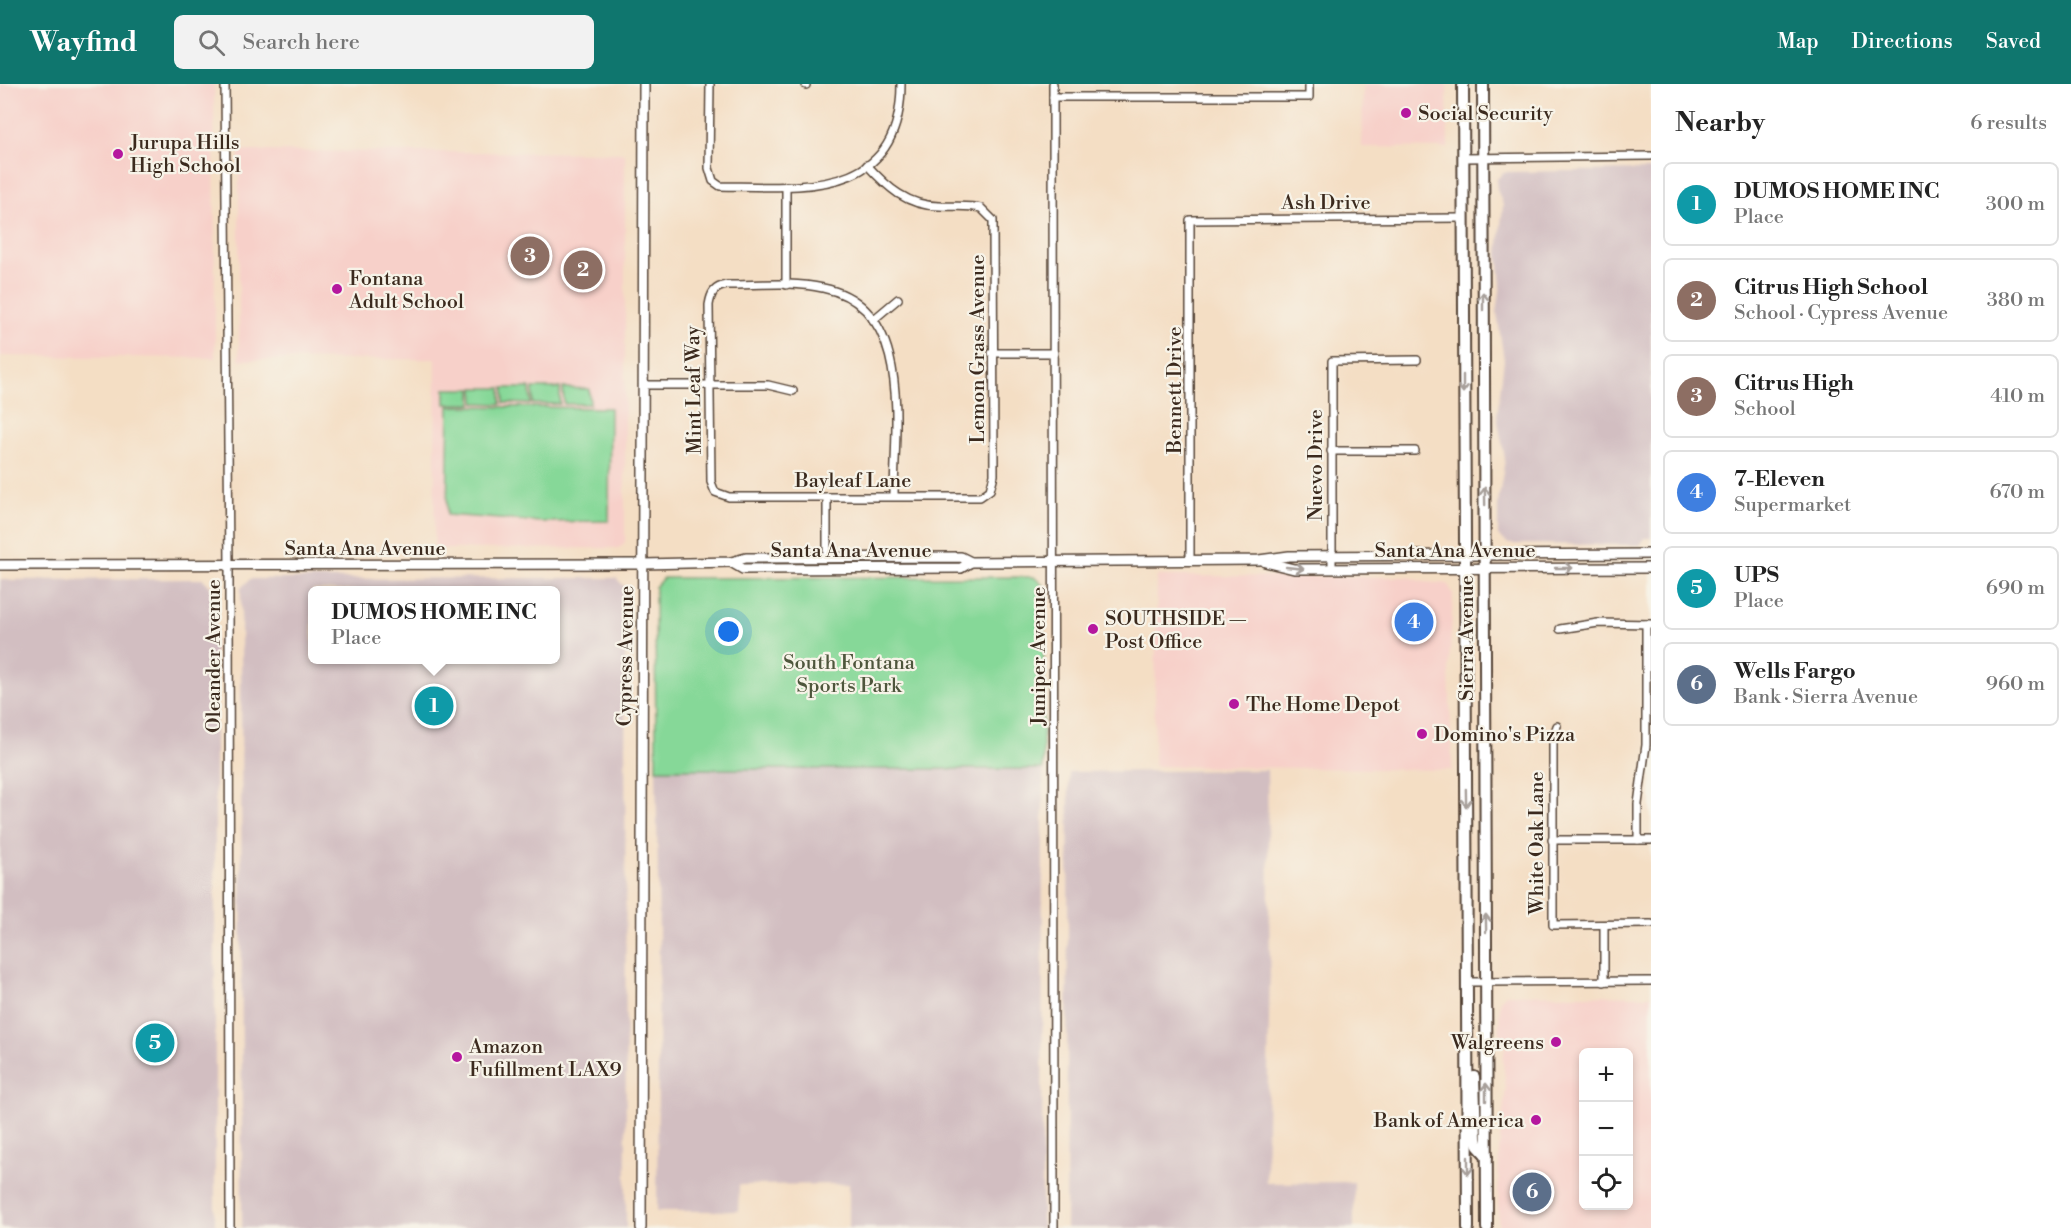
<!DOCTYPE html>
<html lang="en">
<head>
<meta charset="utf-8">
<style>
	:root { --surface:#fff; --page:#f2f2f2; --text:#222; --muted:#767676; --line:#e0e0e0; --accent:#0f766e }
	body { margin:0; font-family:"Libre Bodoni",serif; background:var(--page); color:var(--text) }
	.controls { position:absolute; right:18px; bottom:18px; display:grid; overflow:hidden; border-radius:9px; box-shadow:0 3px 9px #0003 }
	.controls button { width:54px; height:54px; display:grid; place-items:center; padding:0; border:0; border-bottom:2px solid var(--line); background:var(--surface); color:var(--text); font:30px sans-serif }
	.you { position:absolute; left:729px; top:548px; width:21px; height:21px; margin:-15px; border:4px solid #fff; border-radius:50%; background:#1a73e8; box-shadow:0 0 0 9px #1a73e833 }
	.badge { display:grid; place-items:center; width:39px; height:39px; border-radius:50%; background:var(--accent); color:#fff; font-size:20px; font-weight:700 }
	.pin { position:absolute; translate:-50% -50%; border:3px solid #fff; box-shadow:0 2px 6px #0006 }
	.popup { position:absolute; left:308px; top:502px; width:252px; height:78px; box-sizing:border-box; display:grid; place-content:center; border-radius:9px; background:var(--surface); filter:drop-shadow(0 2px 4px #0005); font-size:20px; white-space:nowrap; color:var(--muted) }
	.popup b { font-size:22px; color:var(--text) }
	.popup::after { content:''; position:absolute; left:50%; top:100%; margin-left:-12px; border:12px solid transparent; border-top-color:var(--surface) }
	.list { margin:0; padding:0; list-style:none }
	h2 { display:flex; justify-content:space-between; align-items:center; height:78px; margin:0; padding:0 24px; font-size:26px }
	h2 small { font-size:20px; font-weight:400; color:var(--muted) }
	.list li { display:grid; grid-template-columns:39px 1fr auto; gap:18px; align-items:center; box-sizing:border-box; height:84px; margin:0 12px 12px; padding:0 12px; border:2px solid var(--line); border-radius:9px }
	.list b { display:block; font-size:22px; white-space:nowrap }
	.list p { margin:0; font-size:20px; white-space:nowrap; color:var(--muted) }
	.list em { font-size:20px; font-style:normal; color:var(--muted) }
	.icon { flex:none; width:33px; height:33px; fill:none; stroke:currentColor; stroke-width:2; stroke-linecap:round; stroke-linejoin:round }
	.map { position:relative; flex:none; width:1651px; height:1144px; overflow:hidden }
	header { display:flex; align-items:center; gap:36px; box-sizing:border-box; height:84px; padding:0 30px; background:var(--accent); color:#fff }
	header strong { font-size:28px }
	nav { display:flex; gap:33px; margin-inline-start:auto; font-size:21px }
	.search { width:420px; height:54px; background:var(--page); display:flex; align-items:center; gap:15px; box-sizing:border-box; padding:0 21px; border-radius:9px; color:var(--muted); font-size:22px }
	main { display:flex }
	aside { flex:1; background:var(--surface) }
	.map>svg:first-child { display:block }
	.built { fill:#f7d0c9; fill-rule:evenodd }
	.industrial { fill:#d2bec1; fill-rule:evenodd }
	.green { fill:#86d898; stroke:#60815b; stroke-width:1.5 }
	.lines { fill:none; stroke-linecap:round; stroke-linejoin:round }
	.street-casing { stroke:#574537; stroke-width:10 }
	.secondary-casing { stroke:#574537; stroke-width:12 }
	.primary-casing { stroke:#574537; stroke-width:14 }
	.street { stroke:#fff; stroke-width:7 }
	.secondary { stroke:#fff; stroke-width:9 }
	.primary { stroke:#fff; stroke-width:10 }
	.oneway { stroke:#a79f9a }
	.poi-dot { fill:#b5179e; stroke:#f7f3e8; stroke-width:2 }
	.labels { text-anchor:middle; stroke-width:4.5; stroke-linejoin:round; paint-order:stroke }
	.poi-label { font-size:20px; fill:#3b2a1e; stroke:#f7f3e8; text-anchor:start }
	.street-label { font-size:20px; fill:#3b2a1e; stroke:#f7f3e8 }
	.park-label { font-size:20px; fill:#4e563c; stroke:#f7f3e8 }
</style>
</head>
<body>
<header>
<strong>Wayfind</strong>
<div class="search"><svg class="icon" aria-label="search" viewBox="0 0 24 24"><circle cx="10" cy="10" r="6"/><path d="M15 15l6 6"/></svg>Search here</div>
<nav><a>Map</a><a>Directions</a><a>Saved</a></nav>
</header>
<main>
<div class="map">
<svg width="1651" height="1144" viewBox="0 0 1651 1144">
	<rect width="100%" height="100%" fill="#f7f3e8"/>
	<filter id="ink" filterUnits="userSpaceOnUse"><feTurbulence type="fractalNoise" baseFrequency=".0167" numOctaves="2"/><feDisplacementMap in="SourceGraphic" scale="12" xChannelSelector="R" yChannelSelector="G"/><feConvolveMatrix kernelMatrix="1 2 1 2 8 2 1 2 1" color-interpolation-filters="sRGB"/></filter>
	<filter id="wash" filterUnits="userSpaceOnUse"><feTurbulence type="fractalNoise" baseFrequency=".008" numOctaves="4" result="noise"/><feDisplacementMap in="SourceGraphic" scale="24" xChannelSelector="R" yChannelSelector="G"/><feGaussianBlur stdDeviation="1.35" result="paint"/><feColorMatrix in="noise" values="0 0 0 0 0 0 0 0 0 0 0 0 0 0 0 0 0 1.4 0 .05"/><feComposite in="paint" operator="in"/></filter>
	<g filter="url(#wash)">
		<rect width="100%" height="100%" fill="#f4dec4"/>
		<g class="built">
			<path d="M0,0H214L215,274L0,272Z"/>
			<path d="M1363,0H1447L1448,64L1362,63Z"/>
			<path d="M239,67L625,69V458L619,464L434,465L436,275L239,276Z"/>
			<path d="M1157,492L1408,493L1424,498L1448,500L1453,510L1449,584L1452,686L1154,682Z"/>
			<path d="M1506,910L1651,912V1144H1498L1499,1065L1506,1003L1503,978L1505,961L1499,944L1500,916ZM1584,968H1628V1122H1584Z"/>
		</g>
		<g class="industrial">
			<path d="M1651,86V454H1645L1640,461L1509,460L1498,452V419L1505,375L1497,332L1504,276L1497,229L1501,200L1498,170L1503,121L1497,105L1496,96L1504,88Z"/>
			<path d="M616,494L625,503L626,1144H242L241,504L250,495ZM312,506H556V576H312Z"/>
			<path d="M203,495L215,507V1144H0V496Z"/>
			<path d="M656,685H1043L1042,1144H849V1100L739,1101L738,1127H657L659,846Z"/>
			<path d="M1267,686L1270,880L1266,1099L1354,1098V1144H1066L1069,688Z"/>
		</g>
		<g class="green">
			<path d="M474,304H501V320L475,319Z"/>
			<path d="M504,304H530L531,320L504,319Z"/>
			<rect x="533" y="304" width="27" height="16"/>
			<path d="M563,304L589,305L590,320H564Z"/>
			<rect x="445" y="305" width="27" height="15"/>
			<path d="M449,322L610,324L609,437L541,438L447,431Z"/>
			<path d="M1034,493L1044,502L1043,685H656L655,503L663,494Z"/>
		</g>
	</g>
	<g filter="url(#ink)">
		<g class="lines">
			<g class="street-casing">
				<g id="street">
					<path d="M225,0L229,482L230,1144"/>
					<path d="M710,0L709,84L713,97L720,102C803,103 901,115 901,0"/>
					<path d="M806,0V1"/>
					<path d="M1053,0L1054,1144"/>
					<path d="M1053,13H1309V0"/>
					<path d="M1463,74L1651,72"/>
					<path d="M867,81C887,103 907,122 939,122C953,123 968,121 981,124L993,136L994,391L990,406L980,413H729L715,408L711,398L709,221C711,209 714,203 727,201C758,201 792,197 823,204C915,222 894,345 894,413"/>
					<path d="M786,103V201"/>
					<path d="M873,236L898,215"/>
					<path d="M992,269H1054"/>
					<path d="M643,301H768L793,307"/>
					<path d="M1331,367H1415"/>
					<path d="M827,474V413"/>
					<path d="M1190,476V136L1463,134"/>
					<path d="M1332,485V277L1417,276"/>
					<path d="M1560,545L1598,539L1651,540"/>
					<path d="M1557,642L1553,654V841L1651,840"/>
					<path d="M1552,756H1651"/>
					<path d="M1638,756V720L1646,661V540"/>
					<path d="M1604,841V898"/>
					<path d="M1468,898L1651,897"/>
				</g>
			</g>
			<g class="secondary-casing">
				<g id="secondary">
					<path d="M731,478L743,485L961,484L971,478"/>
					<path d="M1265,478L1294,485L1651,484"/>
					<path d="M0,481L644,480L731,478L746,474L961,473L971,478L1259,476L1289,472L1651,470"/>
					<path d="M641,1144L644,0"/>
				</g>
			</g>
			<g class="primary-casing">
				<g id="primary">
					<path d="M1463,0L1468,1144"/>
					<path d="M1483,0L1487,1144"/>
					<path d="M1474,993L1476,1055L1478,1062L1487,1072"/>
				</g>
			</g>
			<use href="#street" class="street"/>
			<use href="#secondary" class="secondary"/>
			<use href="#primary" class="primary"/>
		</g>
		<defs><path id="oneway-shaft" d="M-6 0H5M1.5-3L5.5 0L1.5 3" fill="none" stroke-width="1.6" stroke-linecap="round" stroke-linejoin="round" transform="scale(1.5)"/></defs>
		<g class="oneway">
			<use href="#oneway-shaft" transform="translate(1483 217) rotate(-90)"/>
			<use href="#oneway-shaft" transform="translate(1463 300) rotate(90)"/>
			<use href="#oneway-shaft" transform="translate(1485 412) rotate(-91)"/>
			<use href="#oneway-shaft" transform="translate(1295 484) rotate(6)"/>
			<use href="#oneway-shaft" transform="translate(1564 484)"/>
			<use href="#oneway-shaft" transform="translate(1466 714) rotate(89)"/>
			<use href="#oneway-shaft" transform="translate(1486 839) rotate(-91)"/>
			<use href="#oneway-shaft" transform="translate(1486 1008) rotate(-90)"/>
			<use href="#oneway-shaft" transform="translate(1468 1082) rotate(90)"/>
		</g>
	</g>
	<g class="poi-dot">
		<circle cx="1406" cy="29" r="6"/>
		<circle cx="118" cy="70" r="6"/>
		<circle cx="337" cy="205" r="6"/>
		<circle cx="1093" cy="545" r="6"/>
		<circle cx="1234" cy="620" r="6"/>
		<circle cx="1422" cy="650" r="6"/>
		<circle cx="1556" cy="958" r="6"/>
		<circle cx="457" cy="973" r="6"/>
		<circle cx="1536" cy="1036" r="6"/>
	</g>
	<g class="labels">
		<g class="poi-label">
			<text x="1418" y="36">Social Security</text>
			<text x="130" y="65">Jurupa Hills<tspan x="130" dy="23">High School</tspan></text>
			<text x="349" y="201">Fontana<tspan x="349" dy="23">Adult School</tspan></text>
			<text x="1105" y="541">SOUTHSIDE —<tspan x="1105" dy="23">Post Office</tspan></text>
			<text x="1246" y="627">The Home Depot</text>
			<text x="1434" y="657">Domino's Pizza</text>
			<text x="1544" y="965" text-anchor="end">Walgreens</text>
			<text x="469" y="969">Amazon<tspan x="469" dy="23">Fufillment LAX9</tspan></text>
			<text x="1524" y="1043" text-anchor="end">Bank of America</text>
		</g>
		<g class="street-label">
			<text x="1326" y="125">Ash Drive</text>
			<text transform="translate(977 265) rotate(-90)" y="7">Lemon Grass Avenue</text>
			<text transform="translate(693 306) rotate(-91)" y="7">Mint Leaf Way</text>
			<text transform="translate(1174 306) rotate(-90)" y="7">Bennett Drive</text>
			<text transform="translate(1315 381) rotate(-90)" y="7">Nuevo Drive</text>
			<text x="853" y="403">Bayleaf Lane</text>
			<text x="365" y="471">Santa Ana Avenue</text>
			<text x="851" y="473">Santa Ana Avenue</text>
			<text x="1455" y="473">Santa Ana Avenue</text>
			<text transform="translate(1466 554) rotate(-90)" y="7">Sierra Avenue</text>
			<text transform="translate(213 572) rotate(-90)" y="7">Oleander Avenue</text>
			<text transform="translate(625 572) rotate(-89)" y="7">Cypress Avenue</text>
			<text transform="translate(1038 572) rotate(-90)" y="7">Juniper Avenue</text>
			<text transform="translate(1536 759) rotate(-90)" y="7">White Oak Lane</text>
		</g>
		<g class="park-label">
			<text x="849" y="585">South Fontana<tspan x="849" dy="23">Sports Park</tspan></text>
		</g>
	</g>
</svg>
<div class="controls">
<button>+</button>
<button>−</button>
<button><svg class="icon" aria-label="locate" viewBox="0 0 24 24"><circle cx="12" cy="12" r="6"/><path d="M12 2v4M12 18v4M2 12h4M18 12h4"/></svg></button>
</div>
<div class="you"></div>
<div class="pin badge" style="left:434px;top:622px;background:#0f9aa8">1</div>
<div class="popup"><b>DUMOS HOME INC</b>Place</div>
<div class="pin badge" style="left:583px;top:186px;background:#8d6e63">2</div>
<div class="pin badge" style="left:530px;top:172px;background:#8d6e63">3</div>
<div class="pin badge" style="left:1414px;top:538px;background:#3f7fe0">4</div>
<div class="pin badge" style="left:155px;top:959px;background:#0f9aa8">5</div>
<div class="pin badge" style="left:1532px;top:1108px;background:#5c6f8a">6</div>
</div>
<aside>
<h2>Nearby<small>6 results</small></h2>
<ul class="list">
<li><span class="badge" style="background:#0f9aa8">1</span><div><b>DUMOS HOME INC</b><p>Place</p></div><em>300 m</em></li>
<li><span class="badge" style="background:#8d6e63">2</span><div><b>Citrus High School</b><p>School · Cypress Avenue</p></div><em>380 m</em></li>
<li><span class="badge" style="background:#8d6e63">3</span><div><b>Citrus High</b><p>School</p></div><em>410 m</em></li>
<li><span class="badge" style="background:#3f7fe0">4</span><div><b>7-Eleven</b><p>Supermarket</p></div><em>670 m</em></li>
<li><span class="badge" style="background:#0f9aa8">5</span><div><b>UPS</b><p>Place</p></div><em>690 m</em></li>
<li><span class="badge" style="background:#5c6f8a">6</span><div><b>Wells Fargo</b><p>Bank · Sierra Avenue</p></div><em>960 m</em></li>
</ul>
</aside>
</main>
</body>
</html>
